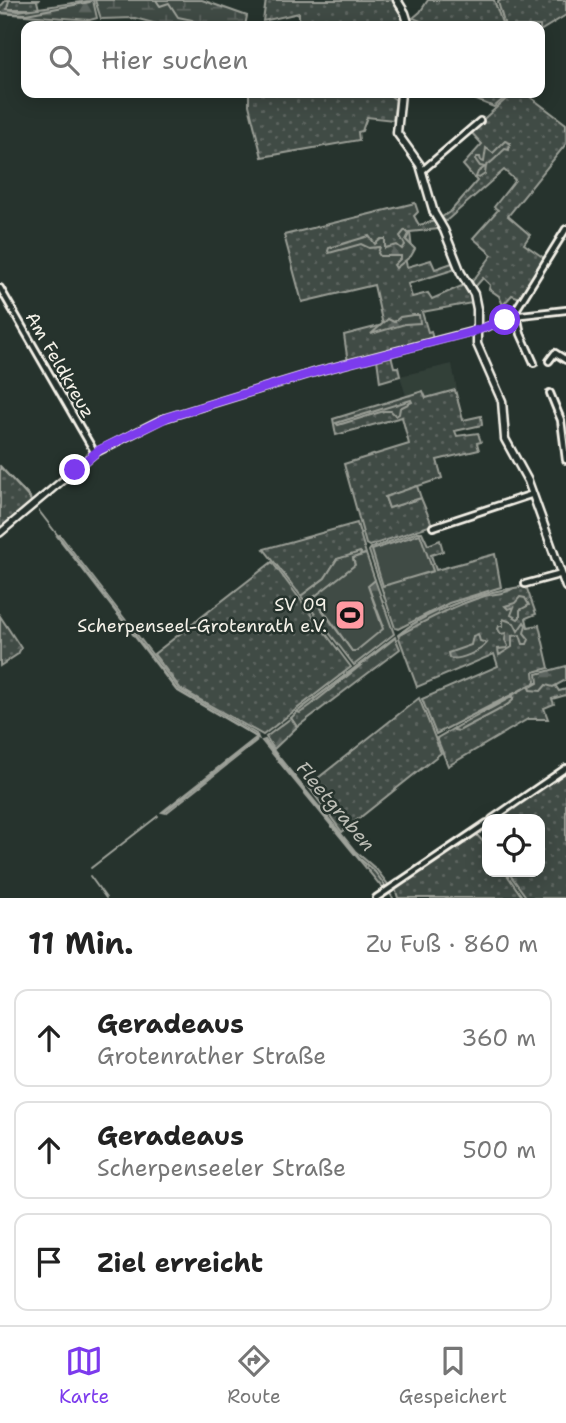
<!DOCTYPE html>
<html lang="de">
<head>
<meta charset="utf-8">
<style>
	:root { --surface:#fff; --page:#f6f6f6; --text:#222; --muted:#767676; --line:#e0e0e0; --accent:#7c3aed }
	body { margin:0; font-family:"Shantell Sans",sans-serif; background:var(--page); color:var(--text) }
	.controls { position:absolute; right:21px; bottom:21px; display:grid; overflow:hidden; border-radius:14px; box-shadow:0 4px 18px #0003 }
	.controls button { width:63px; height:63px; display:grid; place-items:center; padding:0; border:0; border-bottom:2px solid var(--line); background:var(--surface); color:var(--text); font:35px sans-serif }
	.stop { position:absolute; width:21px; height:21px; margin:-16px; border:5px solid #7c3aed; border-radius:50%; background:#fff }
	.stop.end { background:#7c3aed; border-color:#fff; box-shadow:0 2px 7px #0008 }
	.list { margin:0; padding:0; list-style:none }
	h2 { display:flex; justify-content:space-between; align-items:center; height:91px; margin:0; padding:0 28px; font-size:30px }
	h2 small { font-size:23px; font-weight:400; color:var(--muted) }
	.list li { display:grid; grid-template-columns:46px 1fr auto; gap:21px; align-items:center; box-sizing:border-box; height:98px; margin:0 14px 14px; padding:0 14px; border:2px solid var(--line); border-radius:14px }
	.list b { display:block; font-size:26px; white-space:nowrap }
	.list p { margin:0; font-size:23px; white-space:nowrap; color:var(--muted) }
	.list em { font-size:23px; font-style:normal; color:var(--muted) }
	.icon { flex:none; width:38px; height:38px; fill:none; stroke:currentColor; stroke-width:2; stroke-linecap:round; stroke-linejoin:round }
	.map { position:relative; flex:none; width:566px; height:898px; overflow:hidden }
	.search { position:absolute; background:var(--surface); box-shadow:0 4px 18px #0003; left:21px; right:21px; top:21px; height:77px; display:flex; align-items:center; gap:18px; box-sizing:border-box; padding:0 24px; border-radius:14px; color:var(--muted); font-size:26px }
	.sheet { height:427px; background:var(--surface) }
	nav { display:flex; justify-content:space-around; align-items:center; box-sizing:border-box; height:98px; border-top:2px solid var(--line); background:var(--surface); font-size:19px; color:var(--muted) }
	nav a { display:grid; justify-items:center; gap:4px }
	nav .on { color:var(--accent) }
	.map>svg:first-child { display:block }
	.built { fill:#333f39 }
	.grass { fill:url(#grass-dots); stroke:#9a9e96; stroke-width:2 }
	.forest { fill:url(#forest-firs); stroke:#9a9e96; stroke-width:2 }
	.wetland { fill:url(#wetland-marsh); stroke:#9a9e96; stroke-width:2 }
	.pitch { fill:#414b45; stroke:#9a9e96; stroke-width:2 }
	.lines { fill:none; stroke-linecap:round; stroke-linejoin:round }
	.stream { stroke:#9fa39b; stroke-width:2 }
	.minor-casing { stroke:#f4f1e8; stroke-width:10 }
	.tertiary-casing { stroke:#f4f1e8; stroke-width:10 }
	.secondary-casing { stroke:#f4f1e8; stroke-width:11 }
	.minor { stroke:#26332d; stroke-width:4.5 }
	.tertiary { stroke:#26332d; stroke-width:5 }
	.secondary { stroke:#26332d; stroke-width:6 }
	.route { stroke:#7c3aed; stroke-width:9 }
	.labels { text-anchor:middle; stroke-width:5; stroke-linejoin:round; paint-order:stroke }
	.street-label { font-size:18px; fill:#f4f1e8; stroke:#26332d }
	.poi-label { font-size:18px; fill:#f4f1e8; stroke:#26332d; text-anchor:end }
	.water-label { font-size:19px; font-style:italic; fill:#bcbdb5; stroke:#26332d }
</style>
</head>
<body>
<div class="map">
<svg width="566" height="898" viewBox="0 0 566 898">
	<defs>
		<pattern id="grass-dots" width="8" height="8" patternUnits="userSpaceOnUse" patternTransform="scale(1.75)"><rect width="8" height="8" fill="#414b45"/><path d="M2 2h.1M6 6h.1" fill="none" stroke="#5d6560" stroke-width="1.8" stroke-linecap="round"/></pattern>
		<pattern id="forest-firs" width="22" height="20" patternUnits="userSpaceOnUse" patternTransform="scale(1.75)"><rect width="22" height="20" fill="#414b45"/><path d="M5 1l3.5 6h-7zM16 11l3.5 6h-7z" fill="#5d6560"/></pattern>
		<pattern id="wetland-marsh" width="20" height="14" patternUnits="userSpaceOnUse" patternTransform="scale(1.75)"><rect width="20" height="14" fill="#414b45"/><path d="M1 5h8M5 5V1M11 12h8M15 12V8" fill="none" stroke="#5d6560"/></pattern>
	</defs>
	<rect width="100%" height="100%" fill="#26332d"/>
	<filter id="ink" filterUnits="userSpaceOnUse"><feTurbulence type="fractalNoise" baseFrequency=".0143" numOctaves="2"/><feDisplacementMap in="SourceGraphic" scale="14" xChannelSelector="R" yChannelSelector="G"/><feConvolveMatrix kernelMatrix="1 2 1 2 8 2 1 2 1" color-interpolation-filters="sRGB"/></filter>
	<g filter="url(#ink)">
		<path class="built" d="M452,364L457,390L425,398L423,392L406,396L400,376Z"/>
		<g class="grass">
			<path d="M9,0H40L37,1L39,9H6Z"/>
			<path d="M266,0H394L407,26H299V13L263,21Z"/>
			<path d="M428,0H494L503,26H433L413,18L420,12Z"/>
			<path d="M501,0H566V15L540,31V26H505L498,2Z"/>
			<path d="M249,93H387L396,100L393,120L367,117L362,131L358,132L359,140L262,157L249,105Z"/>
			<path d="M465,93H510L494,107L464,95Z"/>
			<path d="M513,93H525L566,124V144L508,216L530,235L524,244L544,258L520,298L512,295L503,305L499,296L489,289L490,285L483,278L475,287L472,282L492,255L473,238L498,210L494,207L515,180L504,170L445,222L442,217L451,211L477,181L463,165L482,144L470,131Z"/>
			<path d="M415,203L418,212L414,216L419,225L435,221L440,229L410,232L412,250L404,253L407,267L431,260L435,269L452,263L456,269L408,284L412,297L428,293L432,299L464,285L471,296L472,303L422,312L428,332L431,331L433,340L348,363L344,335L383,325L374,285L302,302L284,235Z"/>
			<path d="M391,355L394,367H398L400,376L380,382L377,359Z"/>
			<path d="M455,390L463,420L481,416L482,425L455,431L457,436L478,433L481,442L477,443L479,450L437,460L442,478L385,497L389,508L421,498L431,522L429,526L369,546L366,544L344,464L409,444L402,417L336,435L333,419L423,391L426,398Z"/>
			<path d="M0,467L30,497L31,503L0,532Z"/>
			<path d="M357,523L366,554L361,555V553L337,559L325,578L301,596L264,549Z"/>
			<path d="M418,532H422L428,545L440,540L443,551L431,555L436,570L495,554L501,587L449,603L398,629L395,628L369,551L371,548Z"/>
			<path d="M60,535L179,689L256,734L258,738L176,690L57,536Z"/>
			<path d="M272,562L351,667L263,735L181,689L154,654Z"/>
			<path d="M526,586L536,614L526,618L528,627L539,625L549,668L534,672L535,681L533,684L551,679L559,691L566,689V695L552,699L554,704L544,708L548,719H528L448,766L437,738L532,684L436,734L422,699L498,666L494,654L417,687L398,635C430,609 486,592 526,586Z"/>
			<path d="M0,616L21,648L18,654L0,666Z"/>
			<path d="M395,637L400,649L297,727L291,718L297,712Z"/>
			<path d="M419,698L441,753L342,832L308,786Z"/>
			<path d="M566,770V898H527L508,872H540V819H494Z"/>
			<path d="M476,834L487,846V872H505L523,898H398L395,888Z"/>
		</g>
		<g class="forest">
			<path d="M6,0H9L7,9L18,11L93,0L97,18L90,20L0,13V7Z"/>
			<path d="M505,141L510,143L509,150L505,149C498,155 494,161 486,166L485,174L479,178L476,177L478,172L485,167L480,166L475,159L477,157H480L481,161L484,162L486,148L493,153Z"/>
			<path d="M405,230L409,234L406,240L415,249L411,256L396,268L394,265L401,258V256H380L378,253L380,247L369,248L361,244L329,253L328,251L329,248L369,236L375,244L381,239H385V248L397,245L402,249L405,245L400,236Z"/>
			<path d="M413,315H419L420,323L405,324L371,334L388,319L394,322L400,317Z"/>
			<path d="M411,400L412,402L400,408L399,414L396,416L391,411H384L338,425L336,423Z"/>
			<path d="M360,552L361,555L353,558L355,565L315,597L317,603L352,651H356L383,625L368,586L375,580L394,634L354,665L301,596L325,578L337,559Z"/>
			<path d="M512,589C503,595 495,593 485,596C455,605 424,621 398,636C419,614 483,591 512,589Z"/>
			<path d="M520,597L525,598L529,605L520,610V617L518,619L511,615L514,607L508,609L505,606L515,603Z"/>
			<path d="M503,619L514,623L518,631L524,622L526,625L524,633L529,639L527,644H523L520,635L512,636V647L499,655L498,649L507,648L508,646L505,640L506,633L501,634L498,629L499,626H503Z"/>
			<path d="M478,634L480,641L487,643C481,651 459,661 449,658L448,653L471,645L473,636Z"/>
			<path d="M395,638L311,705L300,713L297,712Z"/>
			<path d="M566,666V680L553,687L546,685L541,691L530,690L529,688L538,683L537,674Z"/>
			<path d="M513,696V700C504,710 473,722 459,731L454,730L453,729Z"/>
			<path d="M291,718L297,727L274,749L266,737Z"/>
			<path d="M257,737L256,742L166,813L162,812Z"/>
			<path d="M265,740L355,851L376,869L390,887L384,890L262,741Z"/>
		</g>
		<path class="wetland" d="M95,0H202L247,16L245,26H164L135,18L101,19Z"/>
		<g class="pitch">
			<path d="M417,486L421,498L389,508L385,497Z"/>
			<path d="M420,534L433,571L383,586L372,550Z"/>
			<path d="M366,554L375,580L368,586L383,629L356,651H352L314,597L355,565L353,558Z"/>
		</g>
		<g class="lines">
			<g class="stream">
				<path d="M156,0L160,6L169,3L178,17L192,20L202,26"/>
				<path d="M0,13L26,14L90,2"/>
				<path d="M0,466L30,499"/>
				<path d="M39,511L177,690L257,737"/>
				<path d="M265,742L359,858L375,872L386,887"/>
				<path d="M164,812L256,740"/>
				<path d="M91,868L158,816"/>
				<path d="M90,876L106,898"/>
				<path d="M390,894L393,898"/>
			</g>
			<g class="minor-casing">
				<g id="minor">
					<path d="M423,170L480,121"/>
					<path d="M0,288L95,453"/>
					<path d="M517,315L521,334L534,363"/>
					<path d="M514,316V313L566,229"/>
					<path d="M477,330L521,315L566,310"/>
					<path d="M549,361L555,353L566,360"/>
					<path d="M550,393L561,420L566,460"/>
					<path d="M433,527L533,494"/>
					<path d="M525,584L562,574"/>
					<path d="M492,819L566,768"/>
					<path d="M376,898L487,823"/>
				</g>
			</g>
			<g class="tertiary-casing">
				<path id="tertiary" d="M0,533L95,453L162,419L319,371L477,330"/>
			</g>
			<g class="secondary-casing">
				<g id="secondary">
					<path d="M397,0L405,13L409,26"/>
					<path d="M401,93L397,133L420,165L434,213L444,230L461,273L474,294L477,309V344L502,401L505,439L528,481L566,587"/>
				</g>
			</g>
			<use href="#minor" class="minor"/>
			<use href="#tertiary" class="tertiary"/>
			<use href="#secondary" class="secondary"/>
		</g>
	</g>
	<g class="lines" filter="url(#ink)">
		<path class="route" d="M75,470L99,450L168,417L319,371L472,332L505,320"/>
	</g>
	<defs>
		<g id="stadium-square" transform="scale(1.575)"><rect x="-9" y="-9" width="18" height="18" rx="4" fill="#ff9aa2" stroke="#26332d"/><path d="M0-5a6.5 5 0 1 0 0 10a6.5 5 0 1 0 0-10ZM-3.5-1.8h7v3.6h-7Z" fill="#111"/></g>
	</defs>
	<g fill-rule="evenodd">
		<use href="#stadium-square" x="350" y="615"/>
	</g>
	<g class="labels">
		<g class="street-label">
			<text transform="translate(60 365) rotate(60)" y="6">Am Feldkreuz</text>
		</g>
		<g class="poi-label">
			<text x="327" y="611">SV 09<tspan x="327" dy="21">Scherpenseel-Grotenrath e.V.</tspan></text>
		</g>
		<g class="water-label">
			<text transform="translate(336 806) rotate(50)" y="7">Fleetgraben</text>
		</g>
	</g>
</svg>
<div class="controls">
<button><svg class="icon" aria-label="locate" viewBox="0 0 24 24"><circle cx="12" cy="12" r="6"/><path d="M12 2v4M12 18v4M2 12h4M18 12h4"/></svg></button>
</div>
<div class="stop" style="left:505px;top:320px"></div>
<div class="stop end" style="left:75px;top:470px"></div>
<div class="search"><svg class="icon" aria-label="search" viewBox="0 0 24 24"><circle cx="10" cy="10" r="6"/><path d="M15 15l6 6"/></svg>Hier suchen</div>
</div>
<section class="sheet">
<h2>11 Min.<small>Zu Fuß · 860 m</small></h2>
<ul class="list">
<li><svg class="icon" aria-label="ahead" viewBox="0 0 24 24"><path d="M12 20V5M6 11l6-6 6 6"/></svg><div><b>Geradeaus</b><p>Grotenrather Straße</p></div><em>360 m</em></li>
<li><svg class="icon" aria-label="ahead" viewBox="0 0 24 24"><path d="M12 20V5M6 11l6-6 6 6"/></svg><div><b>Geradeaus</b><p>Scherpenseeler Straße</p></div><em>500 m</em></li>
<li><svg class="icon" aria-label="arrive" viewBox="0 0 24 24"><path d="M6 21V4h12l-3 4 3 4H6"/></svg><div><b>Ziel erreicht</b></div></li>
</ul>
</section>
<nav>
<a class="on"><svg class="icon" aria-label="map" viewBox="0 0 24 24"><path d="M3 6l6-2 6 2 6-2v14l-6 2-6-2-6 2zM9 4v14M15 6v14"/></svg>Karte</a>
<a><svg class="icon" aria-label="directions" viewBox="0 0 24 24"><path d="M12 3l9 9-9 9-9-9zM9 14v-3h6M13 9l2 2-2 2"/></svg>Route</a>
<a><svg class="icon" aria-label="saved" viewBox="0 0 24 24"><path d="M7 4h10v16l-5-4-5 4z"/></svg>Gespeichert</a>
</nav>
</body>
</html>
